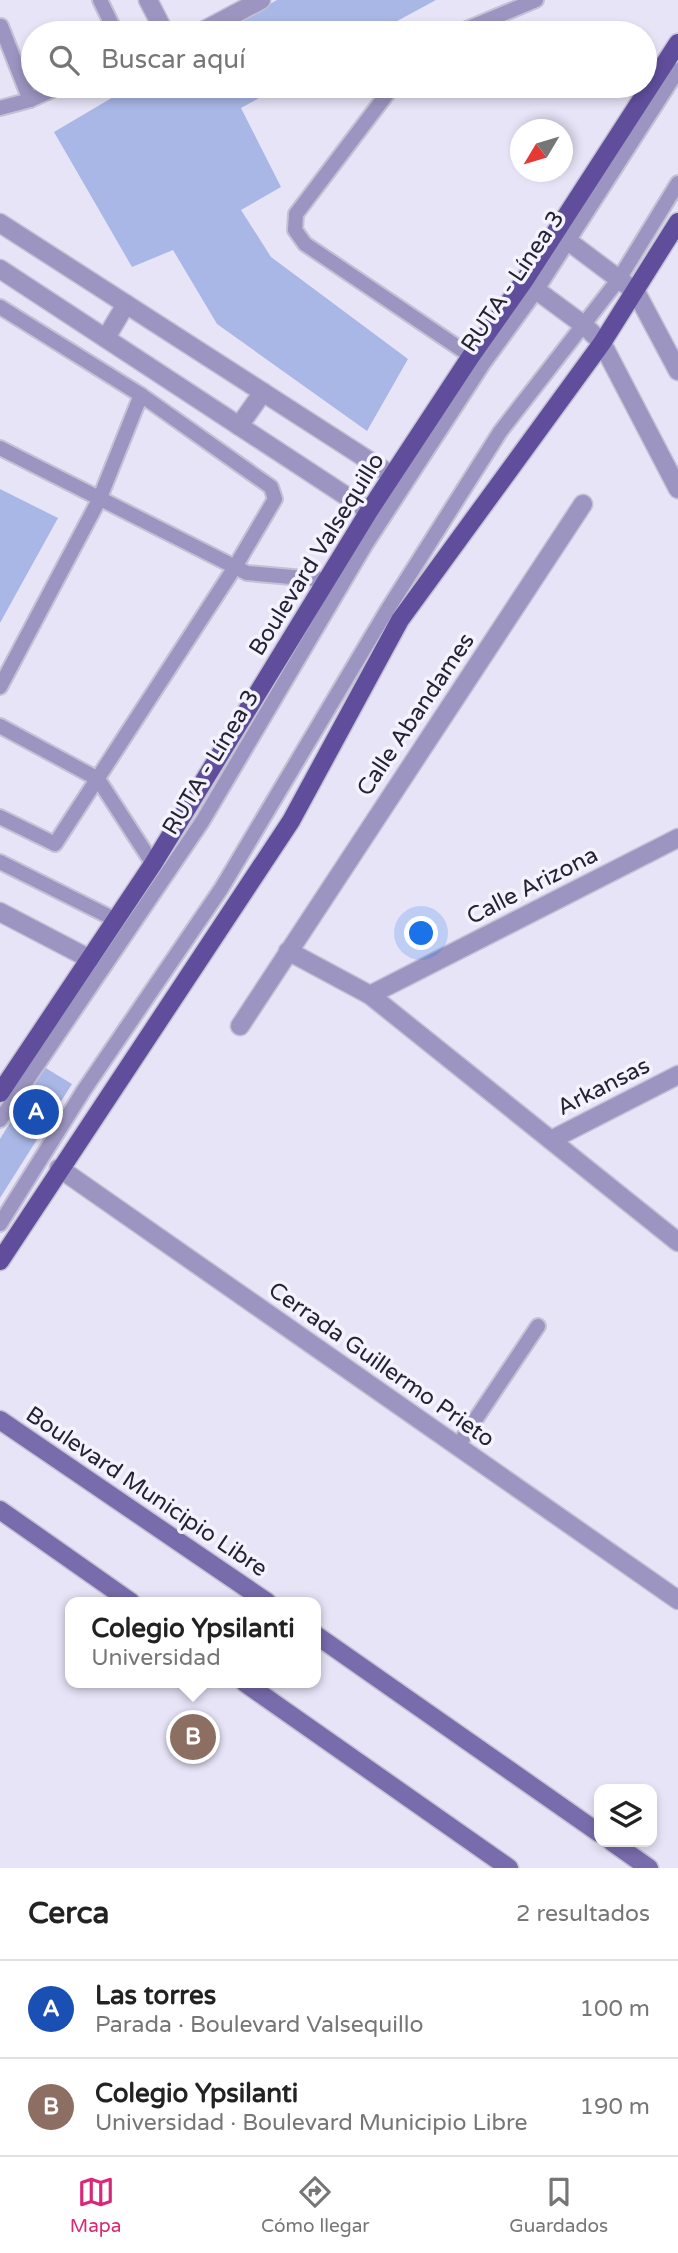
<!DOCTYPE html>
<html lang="es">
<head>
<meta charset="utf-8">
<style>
	:root { --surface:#fff; --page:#f2f2f2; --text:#222; --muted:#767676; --line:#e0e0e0; --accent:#db2777 }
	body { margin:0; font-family:"Varela Round",sans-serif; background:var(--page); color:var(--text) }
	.controls { position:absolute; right:21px; bottom:21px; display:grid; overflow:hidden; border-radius:14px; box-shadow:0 4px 10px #0003 }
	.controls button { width:63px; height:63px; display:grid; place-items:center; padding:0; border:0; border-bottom:2px solid var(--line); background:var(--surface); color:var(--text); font:35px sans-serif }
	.compass { position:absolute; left:510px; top:119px; width:63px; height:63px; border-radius:50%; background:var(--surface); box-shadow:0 4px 10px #0003; rotate:232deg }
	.you { position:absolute; left:422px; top:934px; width:24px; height:24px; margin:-18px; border:5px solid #fff; border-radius:50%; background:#1a73e8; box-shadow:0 0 0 10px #1a73e833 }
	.badge { display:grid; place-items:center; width:46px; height:46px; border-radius:50%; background:var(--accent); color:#fff; font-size:23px; font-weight:700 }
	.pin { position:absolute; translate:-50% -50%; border:4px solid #fff; box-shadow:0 2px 7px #0006 }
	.popup { position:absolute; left:65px; top:1597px; width:256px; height:91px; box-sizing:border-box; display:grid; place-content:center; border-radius:14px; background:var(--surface); filter:drop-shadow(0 2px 5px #0005); font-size:23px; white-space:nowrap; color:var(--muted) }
	.popup b { font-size:26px; color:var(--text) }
	.popup::after { content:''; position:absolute; left:50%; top:100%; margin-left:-14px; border:14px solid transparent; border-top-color:var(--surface) }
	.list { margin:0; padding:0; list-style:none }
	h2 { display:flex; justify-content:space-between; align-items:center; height:91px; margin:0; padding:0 28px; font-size:30px }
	h2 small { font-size:23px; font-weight:400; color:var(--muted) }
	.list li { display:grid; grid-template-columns:46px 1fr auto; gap:21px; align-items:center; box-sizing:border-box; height:98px; padding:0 28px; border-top:2px solid var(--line) }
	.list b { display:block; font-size:26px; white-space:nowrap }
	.list p { margin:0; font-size:23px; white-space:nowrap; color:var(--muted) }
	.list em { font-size:23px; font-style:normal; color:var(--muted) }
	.icon { flex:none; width:38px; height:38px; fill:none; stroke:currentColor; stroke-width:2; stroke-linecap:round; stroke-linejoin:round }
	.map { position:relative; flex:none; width:678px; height:1868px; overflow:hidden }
	.search { position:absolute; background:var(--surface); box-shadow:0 4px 10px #0003; left:21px; right:21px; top:21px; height:77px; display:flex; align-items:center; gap:18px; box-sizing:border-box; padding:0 24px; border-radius:38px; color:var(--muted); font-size:26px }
	.sheet { height:287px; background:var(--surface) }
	nav { display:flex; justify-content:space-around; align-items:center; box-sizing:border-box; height:98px; border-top:2px solid var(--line); background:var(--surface); font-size:19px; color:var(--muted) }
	nav a { display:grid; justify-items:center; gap:4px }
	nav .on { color:var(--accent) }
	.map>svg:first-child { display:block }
	.building { fill:#a9b7e6 }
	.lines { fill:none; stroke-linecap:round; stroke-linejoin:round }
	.lane-casing { stroke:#c4c1d5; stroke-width:18 }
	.street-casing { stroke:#c4c1d5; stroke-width:21 }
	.secondary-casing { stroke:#c4c1d5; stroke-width:21 }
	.primary-casing { stroke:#c4c1d5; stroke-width:21 }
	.lane { stroke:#9c95c1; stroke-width:14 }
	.street { stroke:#9c95c1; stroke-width:18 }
	.secondary { stroke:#786cac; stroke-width:18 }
	.primary { stroke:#604e9c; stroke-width:18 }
	.labels { text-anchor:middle; stroke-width:7; stroke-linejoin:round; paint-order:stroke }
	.street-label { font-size:23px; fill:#252234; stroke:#f4f3fd }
</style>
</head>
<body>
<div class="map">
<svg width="678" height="1868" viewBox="0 0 678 1868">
	<rect width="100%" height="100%" fill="#e7e4f8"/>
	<g class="building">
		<path d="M277,0H436L375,33H219Z"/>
		<path d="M132,86H281L241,108L281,187L241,210L271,257L408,359L367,431L217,324L173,250L132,267L54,132Z"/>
		<path d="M0,489L58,518L0,623Z"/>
		<path d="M44,1067L72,1084L0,1198V1139Z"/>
	</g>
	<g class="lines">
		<g class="lane-casing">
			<g id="lane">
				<path d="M100,0L116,33"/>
				<path d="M1,26L30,100"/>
				<path d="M457,33L536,0"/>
				<path d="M393,86L296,214L295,230L305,244L471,356"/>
				<path d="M0,108L30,100L61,86"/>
				<path d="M0,307L141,395L271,487L275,499L235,567L55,844L0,817"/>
				<path d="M0,448L247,573L326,580"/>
				<path d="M0,687L99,500L141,395"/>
				<path d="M0,726L98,779L153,864"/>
				<path d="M0,862L116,920"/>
				<path d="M0,1120L202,822L366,544L483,364L536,291L678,70"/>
				<path d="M0,1224L84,1090L221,889L386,612L500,432L619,279L678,183"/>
				<path d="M457,1447L538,1326"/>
			</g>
		</g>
		<g class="street-casing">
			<g id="street">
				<path d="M148,0L165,33"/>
				<path d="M199,33L261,0"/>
				<path d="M0,223L393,476"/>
				<path d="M556,232L636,292L678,371"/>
				<path d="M0,269L369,511"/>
				<path d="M524,281L585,326L602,343L678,489"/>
				<path d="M106,338L126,304"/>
				<path d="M239,426L263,392"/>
				<path d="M0,912L90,959"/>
				<path d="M288,951L370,995L678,1242"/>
				<path d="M370,995L678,838"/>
				<path d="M240,1026L583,504"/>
				<path d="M551,1140L678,1075"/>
				<path d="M59,1168L678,1600"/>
			</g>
		</g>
		<g class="secondary-casing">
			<g id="secondary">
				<path d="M0,1420L267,1602"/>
				<path d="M0,1510L131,1602"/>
				<path d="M316,1635L599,1833"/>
				<path d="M245,1683L509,1868"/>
				<path d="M612,1842L649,1868"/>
			</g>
		</g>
		<g class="primary-casing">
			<g id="primary">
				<path d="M0,1093L153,864L369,511L471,356L524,281L678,43"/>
				<path d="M0,1261L291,821L400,620L602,343L678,222"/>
			</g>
		</g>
		<use href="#lane" class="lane"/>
		<use href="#street" class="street"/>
		<use href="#secondary" class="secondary"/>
		<use href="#primary" class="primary"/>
	</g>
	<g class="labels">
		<g class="street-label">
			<text transform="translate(512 281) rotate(-56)" y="8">RUTA - Línea 3</text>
			<text transform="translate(316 554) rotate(-58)" y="8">Boulevard Valsequillo</text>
			<text transform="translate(415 714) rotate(-56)" y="8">Calle Abandames</text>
			<text transform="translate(210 762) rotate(-59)" y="8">RUTA - Línea 3</text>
			<text transform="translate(532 885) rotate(-27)" y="8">Calle Arizona</text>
			<text transform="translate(603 1086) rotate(-27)" y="8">Arkansas</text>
			<text transform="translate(382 1364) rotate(35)" y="8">Cerrada Guillermo Prieto</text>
			<text transform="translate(147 1491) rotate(34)" y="8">Boulevard Municipio Libre</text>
		</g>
	</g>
</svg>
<div class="controls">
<button><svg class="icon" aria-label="layers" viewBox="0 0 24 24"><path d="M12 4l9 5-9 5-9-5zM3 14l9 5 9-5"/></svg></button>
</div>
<svg class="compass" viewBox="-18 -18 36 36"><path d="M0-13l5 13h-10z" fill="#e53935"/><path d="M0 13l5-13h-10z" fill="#767676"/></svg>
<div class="you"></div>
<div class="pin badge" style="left:36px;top:1112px;background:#1a4fb4">A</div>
<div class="pin badge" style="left:193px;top:1737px;background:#8d6e63">B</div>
<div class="popup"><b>Colegio Ypsilanti</b>Universidad</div>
<div class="search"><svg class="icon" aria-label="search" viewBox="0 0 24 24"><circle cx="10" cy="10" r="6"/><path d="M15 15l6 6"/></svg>Buscar aquí</div>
</div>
<section class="sheet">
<h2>Cerca<small>2 resultados</small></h2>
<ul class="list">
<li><span class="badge" style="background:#1a4fb4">A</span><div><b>Las torres</b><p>Parada · Boulevard Valsequillo</p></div><em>100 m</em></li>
<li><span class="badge" style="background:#8d6e63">B</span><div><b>Colegio Ypsilanti</b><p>Universidad · Boulevard Municipio Libre</p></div><em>190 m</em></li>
</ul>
</section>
<nav>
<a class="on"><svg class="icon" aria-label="map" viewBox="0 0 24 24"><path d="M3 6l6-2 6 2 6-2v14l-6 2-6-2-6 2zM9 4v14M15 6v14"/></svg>Mapa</a>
<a><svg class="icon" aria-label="directions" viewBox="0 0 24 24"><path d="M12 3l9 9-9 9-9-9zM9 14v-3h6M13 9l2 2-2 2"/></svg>Cómo llegar</a>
<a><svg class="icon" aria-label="saved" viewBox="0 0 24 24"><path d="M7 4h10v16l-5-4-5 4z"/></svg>Guardados</a>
</nav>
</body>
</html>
